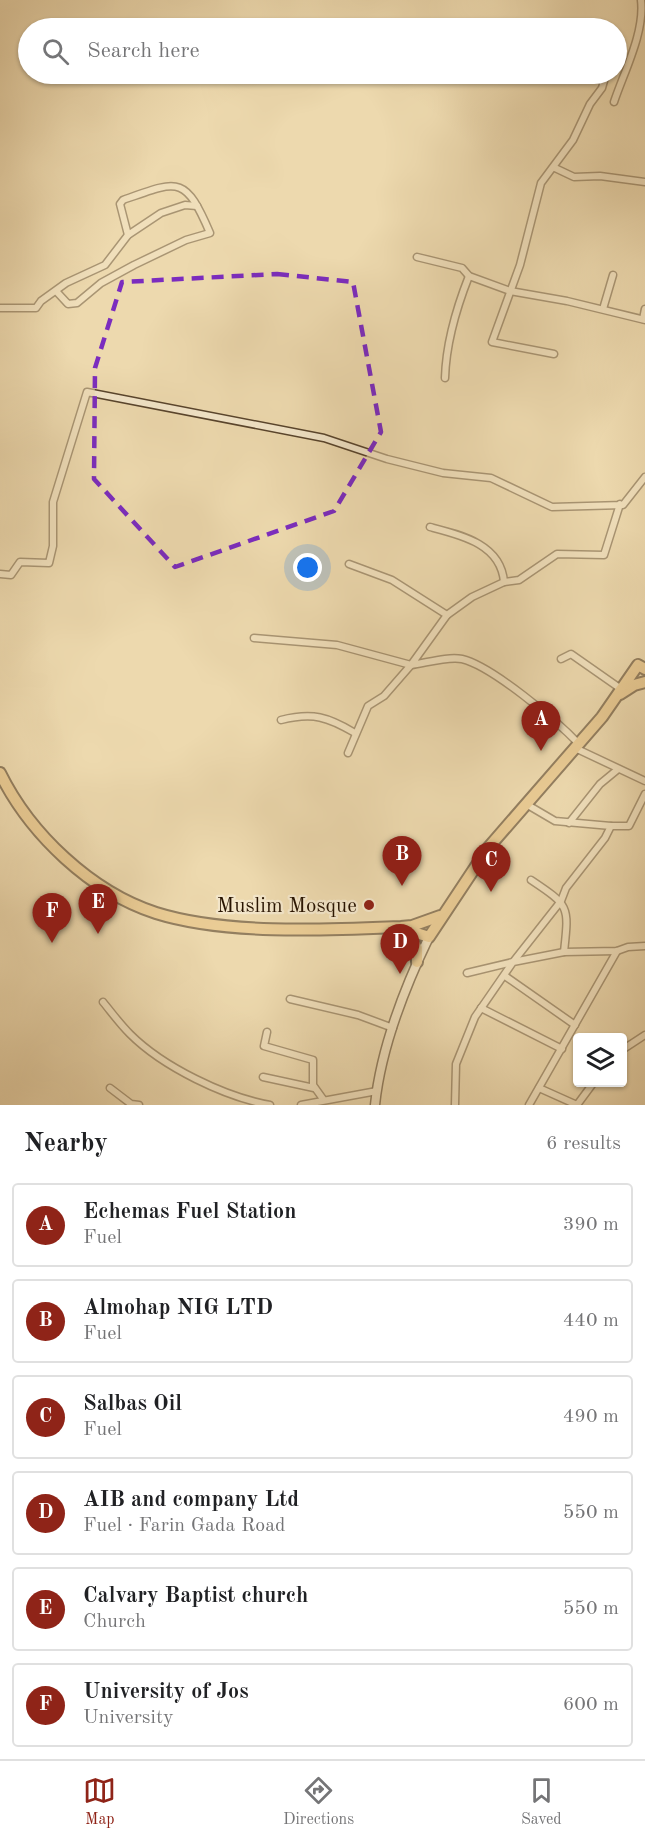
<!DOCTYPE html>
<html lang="en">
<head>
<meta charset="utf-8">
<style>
	:root { --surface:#fff; --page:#f6f6f6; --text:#202124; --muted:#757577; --line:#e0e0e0; --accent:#8f2418 }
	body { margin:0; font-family:"Old Standard TT",serif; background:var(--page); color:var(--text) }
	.controls { position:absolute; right:18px; bottom:18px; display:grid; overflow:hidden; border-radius:6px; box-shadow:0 2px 4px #0004 }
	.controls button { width:54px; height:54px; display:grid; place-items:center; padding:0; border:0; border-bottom:2px solid var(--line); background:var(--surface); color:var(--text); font:30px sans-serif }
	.you { position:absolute; left:308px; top:568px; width:21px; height:21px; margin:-15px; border:4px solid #fff; border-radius:50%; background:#1a73e8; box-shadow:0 0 0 9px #1a73e833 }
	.badge { display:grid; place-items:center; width:39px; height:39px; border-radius:50%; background:var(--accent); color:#fff; font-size:20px; font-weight:700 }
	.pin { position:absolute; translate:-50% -50px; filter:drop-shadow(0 2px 3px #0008) }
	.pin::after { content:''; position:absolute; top:32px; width:21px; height:18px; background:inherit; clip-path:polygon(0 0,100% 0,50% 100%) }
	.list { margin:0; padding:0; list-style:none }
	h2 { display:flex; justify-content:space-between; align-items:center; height:78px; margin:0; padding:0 24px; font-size:26px }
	h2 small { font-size:20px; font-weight:400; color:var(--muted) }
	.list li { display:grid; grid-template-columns:39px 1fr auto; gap:18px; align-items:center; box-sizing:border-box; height:84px; margin:0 12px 12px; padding:0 12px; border:2px solid var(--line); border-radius:6px }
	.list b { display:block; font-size:22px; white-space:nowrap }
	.list p { margin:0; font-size:20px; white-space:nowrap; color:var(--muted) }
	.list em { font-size:20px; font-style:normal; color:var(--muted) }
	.icon { flex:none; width:33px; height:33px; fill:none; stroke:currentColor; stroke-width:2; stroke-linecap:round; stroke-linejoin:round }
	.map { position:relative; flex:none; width:645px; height:1105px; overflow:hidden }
	.search { position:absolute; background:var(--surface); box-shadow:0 2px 4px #0004; left:18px; right:18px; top:18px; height:66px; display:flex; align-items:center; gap:15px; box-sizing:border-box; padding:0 21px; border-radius:33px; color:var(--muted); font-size:22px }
	.sheet { height:654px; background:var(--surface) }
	nav { display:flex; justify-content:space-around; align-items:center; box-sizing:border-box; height:84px; border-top:2px solid var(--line); background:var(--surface); font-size:16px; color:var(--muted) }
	nav a { display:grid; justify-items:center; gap:3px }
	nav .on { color:var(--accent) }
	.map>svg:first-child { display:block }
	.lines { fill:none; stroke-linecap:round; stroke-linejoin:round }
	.street-casing { stroke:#58442c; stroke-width:9 }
	.secondary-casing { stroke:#271300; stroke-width:11 }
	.highway-casing { stroke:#271300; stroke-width:14 }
	.street { stroke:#f3e6ca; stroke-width:6 }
	.secondary { stroke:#f3e6ca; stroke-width:8 }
	.highway { stroke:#e6bc77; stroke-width:10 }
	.marked { fill:none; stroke:#7b2cbf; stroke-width:4.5; stroke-dasharray:12 8; stroke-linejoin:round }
	.poi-dot { fill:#8f2418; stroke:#f3e6ca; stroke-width:2 }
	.labels { text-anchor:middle; stroke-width:4.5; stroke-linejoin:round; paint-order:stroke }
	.poi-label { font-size:21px; fill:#271300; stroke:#f3e6ca; text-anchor:end }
</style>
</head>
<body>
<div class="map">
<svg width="645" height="1105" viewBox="0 0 645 1105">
	<rect width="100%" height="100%" fill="#edd9ae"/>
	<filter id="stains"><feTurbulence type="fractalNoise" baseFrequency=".00333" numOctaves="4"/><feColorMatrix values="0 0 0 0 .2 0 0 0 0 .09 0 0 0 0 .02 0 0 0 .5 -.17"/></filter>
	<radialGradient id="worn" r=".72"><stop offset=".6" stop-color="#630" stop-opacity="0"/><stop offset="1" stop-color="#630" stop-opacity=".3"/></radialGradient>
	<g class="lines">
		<g class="street-casing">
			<g id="street">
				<path d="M614,102C624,72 645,32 641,0"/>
				<path d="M555,168L574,177L600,176L645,182"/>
				<path d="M417,257L462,268L469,276L510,291L567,301L645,320"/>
				<path d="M56,291L68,304L77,303L101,283L134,265L186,240L210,233C185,175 179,180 123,200L120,204L128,235"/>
				<path d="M0,308H36L41,301L66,283L105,265L128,235L161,213L185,205L197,206"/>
				<path d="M603,309L613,275"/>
				<path d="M643,319L645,309"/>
				<path d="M554,354L492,342L520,265L541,183L573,140L590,104L602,88L606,74"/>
				<path d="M445,378C446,343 456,309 469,276"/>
				<path d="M430,527C461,535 501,544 504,582L472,597L447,615"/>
				<path d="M349,564L392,580L447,615L411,665C426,663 448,656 462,659C492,666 557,721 579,744"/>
				<path d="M0,574L11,575L20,562L49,563L53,546V502L87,392L324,438L387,459L443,473L491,478L552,507L623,505L645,477"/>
				<path d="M504,582L519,580L557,554L604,555L620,504"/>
				<path d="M254,638L337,645L411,665L384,696L368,706L348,753"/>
				<path d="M561,659L571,654L621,689"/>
				<path d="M281,720C313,712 328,717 355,733"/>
				<path d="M575,748L645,781"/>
				<path d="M526,804L555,821L611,826"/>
				<path d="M569,823L600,784L617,770"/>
				<path d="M531,880C570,906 569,906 564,952"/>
				<path d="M467,973L513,962L561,901L566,888L605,838L611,826H629L645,794"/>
				<path d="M505,976L575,1025"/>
				<path d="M290,999L358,1015L393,1028"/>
				<path d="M103,1002C112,1013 120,1024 130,1034C163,1067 225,1097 270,1105"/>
				<path d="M481,1008L562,1049"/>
				<path d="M267,1032L264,1046L313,1060V1085L323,1099"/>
				<path d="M622,1050L645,1035"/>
				<path d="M263,1077L314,1088"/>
				<path d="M110,1088L131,1104L139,1105"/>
				<path d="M539,1088L577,1105L594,1082"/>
				<path d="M301,1105L377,1091"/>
				<path d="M455,1105L456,1064L475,1017L513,962L564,952L617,951L628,947L645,946"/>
				<path d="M529,1105L617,951"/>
			</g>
		</g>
		<g class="secondary-casing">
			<path id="secondary" d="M375,1105C381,1047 404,989 429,937"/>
		</g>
		<g class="highway-casing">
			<g id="highway">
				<path d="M620,694L634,685L645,682"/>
				<path d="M0,773C30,834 91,892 156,913C226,935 327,930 401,927L412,926L440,916"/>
				<path d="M404,929L429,937L488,848L602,717L638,665L645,669"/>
				<path d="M406,930L417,948V962"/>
			</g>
		</g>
		<use href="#street" class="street"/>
		<use href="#secondary" class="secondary"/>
		<use href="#highway" class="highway"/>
	</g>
	<path d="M0 0H645V1105H0ZM277,274L353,282L381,432L334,511L175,567L94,479L95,368L122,282Z" fill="#edd9ae" fill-opacity=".55" fill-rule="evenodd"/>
	<path class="marked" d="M277,274L353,282L381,432L334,511L175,567L94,479L95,368L122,282Z"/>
	<circle class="poi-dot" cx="369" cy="905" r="6"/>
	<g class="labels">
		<g class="poi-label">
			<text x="357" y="912">Muslim Mosque</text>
		</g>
	</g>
	<rect width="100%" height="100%" filter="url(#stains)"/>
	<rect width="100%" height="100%" fill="url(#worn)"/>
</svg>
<div class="controls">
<button><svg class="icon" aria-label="layers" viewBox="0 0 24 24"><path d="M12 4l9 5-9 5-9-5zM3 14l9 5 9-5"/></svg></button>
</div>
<div class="you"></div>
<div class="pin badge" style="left:541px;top:751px">A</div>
<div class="pin badge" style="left:402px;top:886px">B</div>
<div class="pin badge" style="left:491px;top:892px">C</div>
<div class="pin badge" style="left:400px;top:974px">D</div>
<div class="pin badge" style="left:98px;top:934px">E</div>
<div class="pin badge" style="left:52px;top:943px">F</div>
<div class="search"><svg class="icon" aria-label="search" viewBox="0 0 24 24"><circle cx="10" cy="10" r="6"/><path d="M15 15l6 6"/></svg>Search here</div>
</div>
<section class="sheet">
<h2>Nearby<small>6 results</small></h2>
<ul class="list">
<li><span class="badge">A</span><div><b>Echemas Fuel Station</b><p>Fuel</p></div><em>390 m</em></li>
<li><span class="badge">B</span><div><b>Almohap NIG LTD</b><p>Fuel</p></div><em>440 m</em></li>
<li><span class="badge">C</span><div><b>Salbas Oil</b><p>Fuel</p></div><em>490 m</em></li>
<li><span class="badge">D</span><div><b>AIB and company Ltd</b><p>Fuel · Farin Gada Road</p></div><em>550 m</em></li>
<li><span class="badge">E</span><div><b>Calvary Baptist church</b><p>Church</p></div><em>550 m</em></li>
<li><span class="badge">F</span><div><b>University of Jos</b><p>University</p></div><em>600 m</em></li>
</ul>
</section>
<nav>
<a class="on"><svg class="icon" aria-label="map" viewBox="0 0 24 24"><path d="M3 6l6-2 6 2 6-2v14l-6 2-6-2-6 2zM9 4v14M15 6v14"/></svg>Map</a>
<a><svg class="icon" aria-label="directions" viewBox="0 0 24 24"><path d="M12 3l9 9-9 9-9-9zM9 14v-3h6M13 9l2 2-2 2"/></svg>Directions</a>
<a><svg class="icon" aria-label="saved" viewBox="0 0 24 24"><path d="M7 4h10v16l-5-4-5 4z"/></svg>Saved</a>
</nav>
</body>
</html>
